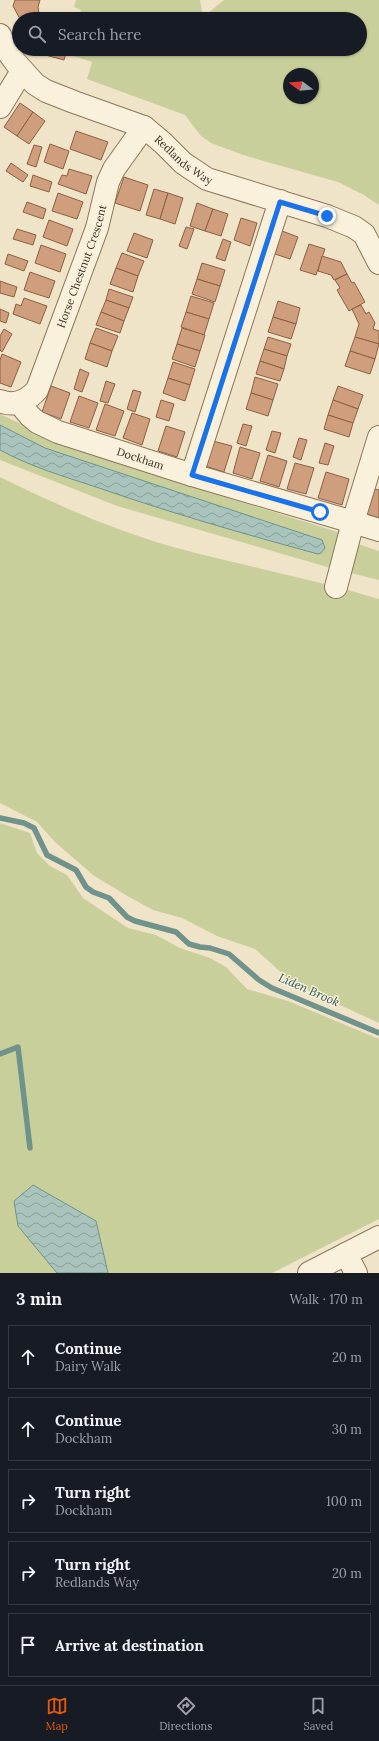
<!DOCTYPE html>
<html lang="en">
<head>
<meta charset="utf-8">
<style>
	:root { --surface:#171b24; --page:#242831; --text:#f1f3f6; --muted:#9ea1a6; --line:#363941; --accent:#ea580c }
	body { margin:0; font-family:Lora,serif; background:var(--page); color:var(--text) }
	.compass { position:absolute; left:283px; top:68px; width:36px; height:36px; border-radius:50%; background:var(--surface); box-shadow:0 1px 3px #0004; rotate:286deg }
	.stop { position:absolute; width:12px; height:12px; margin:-9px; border:3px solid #1a73e8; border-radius:50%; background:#fff }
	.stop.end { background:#1a73e8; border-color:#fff; box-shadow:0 1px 4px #0008 }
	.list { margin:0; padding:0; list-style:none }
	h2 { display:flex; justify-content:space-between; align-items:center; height:52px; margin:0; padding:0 16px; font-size:17px }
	h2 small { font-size:13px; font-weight:400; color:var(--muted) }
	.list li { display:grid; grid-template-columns:26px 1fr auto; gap:12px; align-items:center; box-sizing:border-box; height:64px; margin:0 8px 8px; padding:0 8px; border:1px solid var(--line); border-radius:0px }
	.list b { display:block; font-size:15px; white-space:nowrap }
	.list p { margin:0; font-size:13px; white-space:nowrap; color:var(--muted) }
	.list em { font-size:13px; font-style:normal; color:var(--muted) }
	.icon { flex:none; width:22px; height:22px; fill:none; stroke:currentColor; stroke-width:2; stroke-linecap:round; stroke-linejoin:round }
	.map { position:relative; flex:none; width:379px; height:1273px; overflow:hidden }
	.search { position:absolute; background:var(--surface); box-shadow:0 1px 3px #0004; left:12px; right:12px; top:12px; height:44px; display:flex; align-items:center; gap:10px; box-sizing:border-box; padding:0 14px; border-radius:22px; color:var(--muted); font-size:15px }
	.sheet { height:412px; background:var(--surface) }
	nav { display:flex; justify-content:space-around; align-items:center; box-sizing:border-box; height:56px; border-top:1px solid var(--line); background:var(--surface); font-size:11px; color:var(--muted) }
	nav a { display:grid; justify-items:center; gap:2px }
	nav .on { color:var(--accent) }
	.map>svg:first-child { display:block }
	.green { fill:#c9cf9b; fill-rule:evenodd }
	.water { fill:url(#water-waves); stroke:#6f938a }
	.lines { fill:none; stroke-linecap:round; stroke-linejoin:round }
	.stream { stroke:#6f938a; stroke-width:5.5 }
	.building { fill:#cf9f7d; stroke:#8d5f41 }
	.minor-casing { stroke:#8d765c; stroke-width:24 }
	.minor { stroke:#faf1dc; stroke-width:22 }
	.route { stroke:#1a73e8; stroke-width:5 }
	.labels { text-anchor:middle; stroke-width:3; stroke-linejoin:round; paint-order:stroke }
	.street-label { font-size:11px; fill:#3d2e20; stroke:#f7eed8 }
	.water-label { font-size:12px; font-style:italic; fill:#2f5d5a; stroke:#f7eed8 }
</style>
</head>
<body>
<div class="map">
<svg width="379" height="1273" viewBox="0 0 379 1273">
	<defs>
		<pattern id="water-waves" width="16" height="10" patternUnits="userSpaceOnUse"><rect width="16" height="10" fill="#a9c4bc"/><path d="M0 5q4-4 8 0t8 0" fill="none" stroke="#8ba098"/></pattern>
	</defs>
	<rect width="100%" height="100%" fill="#f0e4c8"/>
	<g class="green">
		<path d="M76,0H200L203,17L224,0H379V205L364,195L338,182L243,155L211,143L201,136L185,115L87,79L92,62L67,54L69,49H360V19H78L81,10L74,7ZM289,74H313V98H289Z"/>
		<path d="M0,414L51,438L133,468L344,534L334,569L117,506L0,460Z"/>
		<path d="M0,477C57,505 115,531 177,548C244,566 312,579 379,599V1023L294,984L255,949L217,936L182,918L153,910L129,897L93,875L55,842L37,822L0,803Z"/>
		<path d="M355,543L379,551V580L347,572Z"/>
		<path d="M0,823L30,833L37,853L50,866L67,875L83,898L128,928L156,935L180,948L210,958L226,967L247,989L288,1001L379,1039V1219L272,1273H0Z"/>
	</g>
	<g class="water">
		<path d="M0,425L45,448L322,540L325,548L321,553L318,554C244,534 171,513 99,488C66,477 31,467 0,450Z"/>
		<path d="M33,1185L96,1221L108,1273H57L18,1226L14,1201Z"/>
	</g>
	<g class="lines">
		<g class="stream">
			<path d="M0,818L24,823L34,828L47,855L76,870L86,887L93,892L109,898L127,917L135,921L176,932L189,944L200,947L210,948L229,954L259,980L272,988L379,1033"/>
			<path d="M0,1054L18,1047L30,1148"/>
		</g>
	</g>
	<g class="building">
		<path d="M15,0H40L38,7L39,13L29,19H20L13,6Z"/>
		<path d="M39,13L42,19H29Z"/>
		<path d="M36,49H67L64,60L38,53Z"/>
		<path d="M20,103L33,112L17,136L4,127Z"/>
		<path d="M33,112L45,121L29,144L17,136Z"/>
		<path d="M76,131L108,142L101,160L70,149Z"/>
		<path d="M50,144L69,151L63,169L44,162Z"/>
		<path d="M34,145L42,147L36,167L27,164Z"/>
		<path d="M11,163L28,175L23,182L6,171Z"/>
		<path d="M69,169L92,176L86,194L58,184L62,175L67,176Z"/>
		<path d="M33,175L52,182L49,192L30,186Z"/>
		<path d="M124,177L148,185L140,211L115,203Z"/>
		<path d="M154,189L168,193L160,219L146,215Z"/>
		<path d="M58,193L83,202L77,219L52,211Z"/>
		<path d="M168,193L183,198L175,224L160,219Z"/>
		<path d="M27,202L46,209L43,219L23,212Z"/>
		<path d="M197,203L213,209L205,231L190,226Z"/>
		<path d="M213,209L228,214L221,236L205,231Z"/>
		<path d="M241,218L257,223L250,246L234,240Z"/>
		<path d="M49,220L73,229L67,246L43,237Z"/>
		<path d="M186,227L194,229L187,249L179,246Z"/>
		<path d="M17,229L36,235L33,245L13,239Z"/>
		<path d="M282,231L298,237L290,259L275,254Z"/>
		<path d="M134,233L153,240L147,258L127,251Z"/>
		<path d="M223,239L231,242L225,261L216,258Z"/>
		<path d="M309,244L325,249L316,275L300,270Z"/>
		<path d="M41,245L66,254L60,272L35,263Z"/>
		<path d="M122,253L144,261L138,276L116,268Z"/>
		<path d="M8,254L28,261L24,271L5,264Z"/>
		<path d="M322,256L341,262L347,274L334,280L331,275L318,271Z"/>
		<path d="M202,263L225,270L220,286L197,279Z"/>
		<path d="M116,268L138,276L133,292L110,284Z"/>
		<path d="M30,272L55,281L49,298L24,290Z"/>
		<path d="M347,274L352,283L354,282L365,302L349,311L337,290L340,288L335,280Z"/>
		<path d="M197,279L220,286L215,302L192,294Z"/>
		<path d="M0,281L17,287L14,297L0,293Z"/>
		<path d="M109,289L133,297L129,308L106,300Z"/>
		<path d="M191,296L214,303L209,319L186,312Z"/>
		<path d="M24,298L47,306L40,324L13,314L16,304L21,306Z"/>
		<path d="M106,300L129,308L124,321L101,312Z"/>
		<path d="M278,301L300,308L296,324L273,317Z"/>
		<path d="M361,305L366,314L369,312L375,323L373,329L379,331V344L355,337L359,324L352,309Z"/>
		<path d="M0,309L9,313L6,323L0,321Z"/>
		<path d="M101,312L124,321L120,333L96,325Z"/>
		<path d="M186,312L209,319L204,335L181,327Z"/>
		<path d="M273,317L296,324L291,339L268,332Z"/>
		<path d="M96,328L118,336L112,351L90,343Z"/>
		<path d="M182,328L205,335L200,351L177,344Z"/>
		<path d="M4,329L12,334L2,352L0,350V336Z"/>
		<path d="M268,337L291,344L287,356L264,349Z"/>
		<path d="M355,337L379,344L375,359L350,351Z"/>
		<path d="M90,343L112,351L107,367L85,359Z"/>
		<path d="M177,344L200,351L195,367L172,359Z"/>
		<path d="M264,349L287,356L284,369L260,361Z"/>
		<path d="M350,351L375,359L370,374L345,366Z"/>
		<path d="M2,354L21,362L11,387L0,383V360Z"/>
		<path d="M260,361L284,369L280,381L256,374Z"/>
		<path d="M173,362L195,369L190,385L168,378Z"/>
		<path d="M80,369L89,373L82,392L74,389Z"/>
		<path d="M255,377L278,384L273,400L251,393Z"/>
		<path d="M168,378L190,385L185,401L163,393Z"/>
		<path d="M106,381L115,384L108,403L100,401Z"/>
		<path d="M51,386L70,393L61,419L42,412Z"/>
		<path d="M338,386L363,395L358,409L333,400Z"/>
		<path d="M133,390L141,392L135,412L127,409Z"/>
		<path d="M251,393L273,400L268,416L246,409Z"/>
		<path d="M79,396L98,403L89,428L70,422Z"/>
		<path d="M161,400L174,404L169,421L156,417Z"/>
		<path d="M333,400L358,409L353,423L328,415Z"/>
		<path d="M105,404L124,411L115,436L96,430Z"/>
		<path d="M132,413L150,419L142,445L123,438Z"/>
		<path d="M328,415L353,423L349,437L324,429Z"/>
		<path d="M243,424L252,426L246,446L237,443Z"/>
		<path d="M166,426L185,432L177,457L158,451Z"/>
		<path d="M272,431L281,433L275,453L266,450Z"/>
		<path d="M299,438L307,440L301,460L293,457Z"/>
		<path d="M213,441L232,446L224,472L205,466Z"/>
		<path d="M325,443L334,446L328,465L319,463Z"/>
		<path d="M240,447L260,453L252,479L233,473Z"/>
		<path d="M268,455L287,461L279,487L260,481Z"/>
		<path d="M295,463L314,468L306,494L287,489Z"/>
		<path d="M326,472L349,479L342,505L318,498Z"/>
		<path d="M375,489L379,490V518L367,514Z"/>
	</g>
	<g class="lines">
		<g class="minor-casing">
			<g id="minor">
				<path id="s1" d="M0,35L5,48L16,63L35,84L46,91L74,102L144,127L163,143L183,163L207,179L327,216L354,227L364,234L379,263"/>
				<path d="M0,107L22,71"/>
				<path id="s2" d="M0,401C15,407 27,401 37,390L97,228L108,182L114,169L144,127"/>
				<path id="s3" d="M19,403L30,416L37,422L58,432L192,475L280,201"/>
				<path d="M192,475L353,522L379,437"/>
				<path d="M336,587L353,522L379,530"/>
				<path d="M346,1254L356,1273"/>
				<path d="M309,1273L379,1237"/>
			</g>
		</g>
		<use href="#minor" class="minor"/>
	</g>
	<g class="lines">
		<path class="route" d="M320,512L192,475L280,202L327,216"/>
	</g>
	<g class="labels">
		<g class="street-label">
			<text dy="4" stroke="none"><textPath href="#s1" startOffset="230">Redlands Way</textPath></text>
			<text dy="4" stroke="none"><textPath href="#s2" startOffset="173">Horse Chestnut Crescent</textPath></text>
			<text dy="4" stroke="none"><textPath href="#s3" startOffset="136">Dockham</textPath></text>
		</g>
		<g class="water-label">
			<text transform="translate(309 990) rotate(24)" y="4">Liden Brook</text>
		</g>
	</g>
</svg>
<svg class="compass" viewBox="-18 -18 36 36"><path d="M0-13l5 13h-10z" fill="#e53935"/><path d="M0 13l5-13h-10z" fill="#9ea1a6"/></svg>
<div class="stop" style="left:320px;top:512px"></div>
<div class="stop end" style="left:327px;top:216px"></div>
<div class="search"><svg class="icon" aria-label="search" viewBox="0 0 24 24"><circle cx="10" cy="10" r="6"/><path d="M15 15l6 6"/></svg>Search here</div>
</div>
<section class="sheet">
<h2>3 min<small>Walk · 170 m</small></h2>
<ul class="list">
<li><svg class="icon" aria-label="ahead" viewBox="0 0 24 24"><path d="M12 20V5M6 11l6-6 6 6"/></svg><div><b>Continue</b><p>Dairy Walk</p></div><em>20 m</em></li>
<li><svg class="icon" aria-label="ahead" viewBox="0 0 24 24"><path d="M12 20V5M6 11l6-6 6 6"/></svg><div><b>Continue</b><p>Dockham</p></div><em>30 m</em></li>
<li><svg class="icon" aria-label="right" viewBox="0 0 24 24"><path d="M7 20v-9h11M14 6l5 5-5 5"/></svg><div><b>Turn right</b><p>Dockham</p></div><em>100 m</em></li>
<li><svg class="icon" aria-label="right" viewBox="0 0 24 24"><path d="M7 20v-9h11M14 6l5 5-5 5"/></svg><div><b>Turn right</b><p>Redlands Way</p></div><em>20 m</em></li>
<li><svg class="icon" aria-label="arrive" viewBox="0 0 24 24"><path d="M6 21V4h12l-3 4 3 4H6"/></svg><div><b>Arrive at destination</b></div></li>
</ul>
</section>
<nav>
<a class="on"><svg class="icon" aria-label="map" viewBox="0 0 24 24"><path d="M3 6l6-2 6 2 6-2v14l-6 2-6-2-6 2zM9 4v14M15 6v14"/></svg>Map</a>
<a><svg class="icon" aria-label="directions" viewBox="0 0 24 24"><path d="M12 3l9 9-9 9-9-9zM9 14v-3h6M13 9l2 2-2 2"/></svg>Directions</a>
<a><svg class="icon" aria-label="saved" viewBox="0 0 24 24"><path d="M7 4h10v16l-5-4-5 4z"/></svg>Saved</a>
</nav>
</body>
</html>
